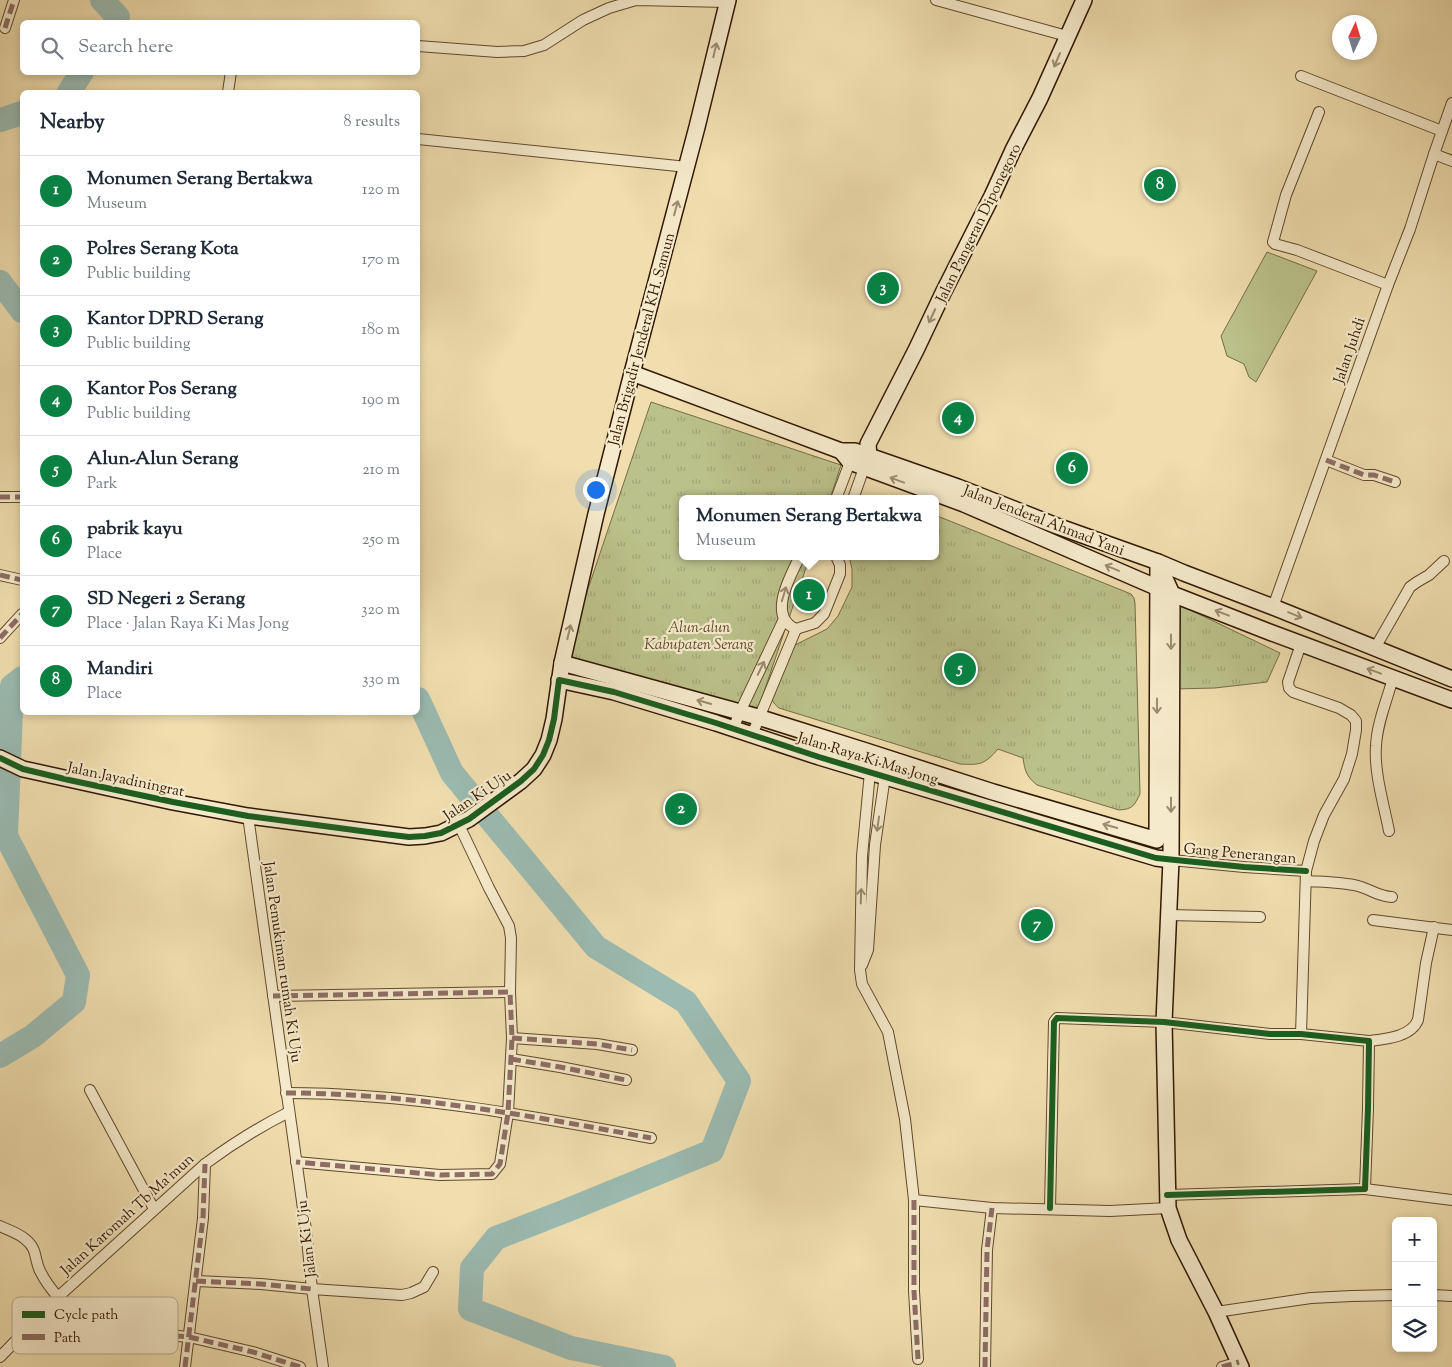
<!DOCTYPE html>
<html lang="en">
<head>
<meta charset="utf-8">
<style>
	:root { --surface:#fff; --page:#f6f6f7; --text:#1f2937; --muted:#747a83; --line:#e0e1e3; --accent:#0b8043 }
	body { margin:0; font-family:"Sorts Mill Goudy",serif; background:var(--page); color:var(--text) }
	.controls { position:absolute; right:15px; bottom:15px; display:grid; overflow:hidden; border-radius:8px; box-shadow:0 2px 8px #0003 }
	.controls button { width:45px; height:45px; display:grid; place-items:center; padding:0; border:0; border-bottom:1px solid var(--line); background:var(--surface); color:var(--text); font:25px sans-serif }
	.compass { position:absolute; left:1332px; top:15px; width:45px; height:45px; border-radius:50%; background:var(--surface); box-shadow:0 2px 8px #0003; rotate:4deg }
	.you { position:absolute; left:595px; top:489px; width:18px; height:18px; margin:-12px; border:4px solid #fff; border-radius:50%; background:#1a73e8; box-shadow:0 0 0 8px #1a73e833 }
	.badge { display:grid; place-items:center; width:32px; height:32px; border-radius:50%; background:var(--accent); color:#fff; font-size:16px; font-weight:700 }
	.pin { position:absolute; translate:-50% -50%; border:2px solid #fff; box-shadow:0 1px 5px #0006 }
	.popup { position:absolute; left:679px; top:495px; width:260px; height:65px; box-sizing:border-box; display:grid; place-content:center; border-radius:8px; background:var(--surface); filter:drop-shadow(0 1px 4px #0005); font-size:16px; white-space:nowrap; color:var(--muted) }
	.popup b { font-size:19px; color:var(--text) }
	.popup::after { content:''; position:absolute; left:50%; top:100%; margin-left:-10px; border:10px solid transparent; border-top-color:var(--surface) }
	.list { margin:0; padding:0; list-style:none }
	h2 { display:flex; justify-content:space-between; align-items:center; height:65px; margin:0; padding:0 20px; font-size:21px }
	h2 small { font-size:16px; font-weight:400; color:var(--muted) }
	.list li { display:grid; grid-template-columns:32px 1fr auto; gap:15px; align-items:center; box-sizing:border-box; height:70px; padding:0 20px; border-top:1px solid var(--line) }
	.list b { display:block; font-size:19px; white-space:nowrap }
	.list p { margin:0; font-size:16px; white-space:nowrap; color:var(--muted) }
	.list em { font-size:16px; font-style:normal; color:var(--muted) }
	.icon { flex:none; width:28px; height:28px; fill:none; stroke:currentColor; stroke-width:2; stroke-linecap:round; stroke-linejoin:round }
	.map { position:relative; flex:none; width:1452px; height:1367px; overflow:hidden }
	.search { position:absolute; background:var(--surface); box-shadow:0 2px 8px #0003; left:20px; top:20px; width:400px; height:55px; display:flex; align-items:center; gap:12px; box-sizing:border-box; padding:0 18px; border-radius:8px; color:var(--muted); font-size:19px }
	.panel { position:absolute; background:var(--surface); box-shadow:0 2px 8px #0003; left:20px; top:90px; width:400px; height:625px; border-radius:8px }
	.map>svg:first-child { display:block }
	.green { fill:#bbc18a; stroke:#766c45 }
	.park { fill:url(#park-tufts); stroke:#766c45 }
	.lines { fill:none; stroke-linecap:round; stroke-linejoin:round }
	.river { stroke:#9bbbb2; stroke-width:24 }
	.street-casing { stroke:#60492c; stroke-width:12 }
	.secondary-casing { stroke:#301700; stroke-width:18 }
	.street { stroke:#f5eacb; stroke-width:10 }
	.secondary { stroke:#f5eacb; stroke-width:15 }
	.quiet { stroke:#8d6e63; stroke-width:5; stroke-dasharray:10 5; stroke-linecap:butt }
	.cycleway-casing { stroke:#f5eacb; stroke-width:9 }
	.cycleway { stroke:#1b5e20; stroke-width:6 }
	.oneway { stroke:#9c8b70 }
	.labels { text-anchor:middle; stroke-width:4.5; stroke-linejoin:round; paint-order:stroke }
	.street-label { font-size:15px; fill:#301700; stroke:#f5eacb }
	.park-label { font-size:15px; font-style:italic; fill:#5a4a29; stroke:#f5eacb }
	.key { fill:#f5eacb; stroke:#baab8e; stroke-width:1 }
	.key-label { font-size:14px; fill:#301700 }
</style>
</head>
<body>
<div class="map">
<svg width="1452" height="1367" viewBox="0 0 1452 1367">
	<defs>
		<pattern id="park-tufts" width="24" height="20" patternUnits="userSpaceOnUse" patternTransform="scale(1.25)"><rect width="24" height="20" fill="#bbc18a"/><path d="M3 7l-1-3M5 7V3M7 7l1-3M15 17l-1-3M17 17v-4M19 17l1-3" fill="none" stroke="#a1a575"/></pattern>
	</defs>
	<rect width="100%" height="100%" fill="#f0deaf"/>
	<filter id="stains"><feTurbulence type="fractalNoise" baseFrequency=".004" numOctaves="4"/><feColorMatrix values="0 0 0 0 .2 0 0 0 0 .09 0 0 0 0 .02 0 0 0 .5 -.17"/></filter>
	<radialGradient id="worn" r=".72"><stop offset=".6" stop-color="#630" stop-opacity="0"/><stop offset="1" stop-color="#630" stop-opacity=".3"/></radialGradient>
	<path class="green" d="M1267,252L1317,271L1256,382L1249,377L1244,364L1227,356L1221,336Z"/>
	<g class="park">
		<path d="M651,402L841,465L830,499H683V556H810L749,736L560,672Z"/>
		<path d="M935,515L1131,594L1134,598L1135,603L1140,794C1134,806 1133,809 1119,810L1037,785C1026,776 1025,771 1023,758L998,749C984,765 980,765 960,764L779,708C773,703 771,700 772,693L795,645L827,629L838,616L852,587V569L849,556H935Z"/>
		<path d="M1180,605L1280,653L1267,682L1215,688L1174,689Z"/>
	</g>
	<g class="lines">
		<g class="river">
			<path d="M102,0L118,17L115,22"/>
			<path d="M69,92L82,72"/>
			<path d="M0,120L22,113"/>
			<path d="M0,282L22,311"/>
			<path d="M418,699L452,773L596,947L686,1002L739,1081L712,1151L563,1212L496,1238L472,1268L470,1309L571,1348L664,1367"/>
			<path d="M0,1056L33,1036L74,1002L78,975L6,836L12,686L22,678"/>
		</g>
		<g class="street-casing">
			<g id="street">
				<path d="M936,0L1067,36"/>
				<path d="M5,28L14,0"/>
				<path d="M418,46L497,52L524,51L544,45L583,20L609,8L636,0L727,2"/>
				<path d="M1301,76L1442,131"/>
				<path d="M228,92L231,72"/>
				<path d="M1319,112L1286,195L1273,242L1275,244L1297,250L1388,285"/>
				<path d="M418,139L687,167"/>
				<path d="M1434,154L1452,161"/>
				<path d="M1326,460L1364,475H1374L1395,482"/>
				<path d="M0,497H22"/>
				<path d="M836,499L850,462"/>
				<path d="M853,499L864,468"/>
				<path d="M801,556L799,558C790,577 767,617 796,629L815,623L824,614L840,574V565L836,556"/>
				<path d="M0,575L22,580"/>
				<path d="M1273,607L1388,285L1410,229L1434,154L1452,103"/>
				<path d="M0,638L22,614"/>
				<path d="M1301,644L1288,682L1289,688L1293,692L1339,708L1351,715L1356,721V730L1352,754L1344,779L1324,815L1314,841L1306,871L1301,1034"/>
				<path d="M1375,648L1410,587L1417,582L1429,575L1444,561"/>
				<path d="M733,729L740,712L784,619"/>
				<path d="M752,735L796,629"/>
				<path d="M870,772L862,856L860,970L862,984L888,1032L905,1119L914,1200L992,1208L1110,1211L1168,1208"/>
				<path d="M248,816L306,1230L312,1289L323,1367"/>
				<path d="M1389,831C1384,805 1374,773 1376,746C1377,723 1387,700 1393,678"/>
				<path d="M1171,860L1244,867L1306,871"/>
				<path d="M1306,881C1323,882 1342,882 1358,886C1370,889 1379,897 1392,897"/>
				<path d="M1168,915L1260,917"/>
				<path d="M1373,920L1452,930"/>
				<path d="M862,965L868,950L875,845L885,776"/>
				<path d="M273,996L510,992"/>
				<path d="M512,1038L597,1044L632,1050"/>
				<path d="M1369,1041C1386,1039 1411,1037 1418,1020L1426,963L1434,927"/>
				<path d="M511,1059L560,1067L626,1080"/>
				<path d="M90,1090L154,1209"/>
				<path d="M286,1093C409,1093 531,1116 651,1138"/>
				<path d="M296,1162L440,1175L492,1174L500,1164L508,1113L512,1038L510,992L511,938L509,926L489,888L459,825"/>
				<path d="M1365,1189L1452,1200"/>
				<path d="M914,1200V1291L918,1359"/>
				<path d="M1050,1208L1054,1022L1057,1018L1164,1022L1270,1034H1301L1369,1041L1368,1108L1365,1189L1167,1195"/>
				<path d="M0,1226C8,1230 18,1233 25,1239C38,1249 34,1259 40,1271C45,1281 51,1289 58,1297"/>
				<path d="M196,1281L261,1284L312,1289L402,1295L411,1293L424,1287L433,1272"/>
				<path d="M1433,1295L1452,1296"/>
				<path d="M46,1311L60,1324L67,1328L80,1332H133L189,1337L253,1352L300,1367"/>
				<path d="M1216,1312L1311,1298L1352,1296L1396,1295"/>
				<path d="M0,1357L58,1297L205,1164C232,1144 259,1127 289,1112"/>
				<path d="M185,1367L203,1218L205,1164"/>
				<path d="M985,1367L987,1250L992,1208"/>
				<path d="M1222,1367L1239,1362"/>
			</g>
		</g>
		<g class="secondary-casing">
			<g id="secondary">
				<path d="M632,373L841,451H855L958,487L1057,526L1158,562L1184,573L1273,607L1452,679"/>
				<path d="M841,451L850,462L964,504L1172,594L1272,633L1452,700"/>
				<path d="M866,463L869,457L868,444L916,350L943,293L992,196L1013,150L1040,98L1084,0"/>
				<path d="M1159,565L1172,594L1171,860L1164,1022L1168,1208L1179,1240L1216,1312L1241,1367"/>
				<path d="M562,663L758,717L866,751L993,792L1157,840L1158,562"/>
				<path d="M559,680L614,692L716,723L819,757L1156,858L1171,860"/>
				<path d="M0,758L23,769L173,802L248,816L409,837L425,836L441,833L469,819L521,781L534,769L543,755L549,740L554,719L562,663L596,514L632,373L697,127L728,0"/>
			</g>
		</g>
		<use href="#street" class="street"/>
		<use href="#secondary" class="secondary"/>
		<g class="quiet">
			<path d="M5,28L14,0"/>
			<path d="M1326,460L1364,475H1374L1395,482"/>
			<path d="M0,497H22"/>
			<path d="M0,575L22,580"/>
			<path d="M0,638L22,614"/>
			<path d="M273,996L510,992L512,1038L508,1113L500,1164L492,1174L440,1175L296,1162"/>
			<path d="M512,1038L597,1044L632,1050"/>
			<path d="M511,1059L560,1067L626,1080"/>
			<path d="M286,1093C409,1093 531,1116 651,1138"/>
			<path d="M914,1200V1291L918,1359"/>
			<path d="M196,1281L261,1284L312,1289"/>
			<path d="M46,1311L60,1324L67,1328L80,1332H133L189,1337L253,1352L300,1367"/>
			<path d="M185,1367L203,1218L205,1164"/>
			<path d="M985,1367L987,1250L992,1208"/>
			<path d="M1222,1367L1239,1362"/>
		</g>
		<g class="cycleway-casing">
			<g id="cycleway">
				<path d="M0,758L23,769L69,780L173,802L248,816L384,834L409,837L425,836L441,833L469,819L521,781L534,769L543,755L549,740L554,719L559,680L614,692L716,723L819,757L1156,858L1244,867L1306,871"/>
				<path d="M1050,1208L1054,1022L1057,1018L1164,1022L1270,1034H1301L1369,1041L1368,1108L1365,1189L1167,1195"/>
			</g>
		</g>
		<use href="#cycleway" class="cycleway"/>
	</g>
	<defs><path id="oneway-shaft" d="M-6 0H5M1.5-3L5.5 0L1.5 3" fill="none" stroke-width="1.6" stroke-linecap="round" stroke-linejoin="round" transform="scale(1.25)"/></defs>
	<g class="oneway">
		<use href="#oneway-shaft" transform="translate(715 50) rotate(-77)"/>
		<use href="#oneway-shaft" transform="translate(1057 60) rotate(113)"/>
		<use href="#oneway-shaft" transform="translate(676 208) rotate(-75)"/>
		<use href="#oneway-shaft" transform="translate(932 316) rotate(115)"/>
		<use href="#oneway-shaft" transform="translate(897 480) rotate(-160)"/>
		<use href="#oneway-shaft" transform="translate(1112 568) rotate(-157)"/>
		<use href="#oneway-shaft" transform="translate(784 594) rotate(-73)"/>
		<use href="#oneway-shaft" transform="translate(1222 613) rotate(-159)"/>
		<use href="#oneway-shaft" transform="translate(1295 615) rotate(22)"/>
		<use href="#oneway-shaft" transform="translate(569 632) rotate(-77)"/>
		<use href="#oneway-shaft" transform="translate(1171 642) rotate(90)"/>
		<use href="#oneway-shaft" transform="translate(761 668) rotate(-64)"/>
		<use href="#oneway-shaft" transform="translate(1374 671) rotate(-160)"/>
		<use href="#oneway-shaft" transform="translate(704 702) rotate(-164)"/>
		<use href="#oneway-shaft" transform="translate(1157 706) rotate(90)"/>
		<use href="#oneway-shaft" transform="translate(1171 805) rotate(90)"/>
		<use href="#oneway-shaft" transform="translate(878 824) rotate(98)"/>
		<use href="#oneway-shaft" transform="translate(1110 826) rotate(-164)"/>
		<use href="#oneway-shaft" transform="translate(861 896) rotate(-88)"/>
	</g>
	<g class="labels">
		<g class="street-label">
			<text transform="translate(978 223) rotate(-64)" y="5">Jalan Pangeran Diponegoro</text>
			<text transform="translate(641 339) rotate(-75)" y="5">Jalan Brigadir Jenderal KH. Samun</text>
			<text transform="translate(1349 350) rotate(-71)" y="5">Jalan Juhdi</text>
			<text transform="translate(1044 520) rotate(21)" y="5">Jalan Jenderal Ahmad Yani</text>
			<text transform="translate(868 758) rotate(17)" y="5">Jalan Raya Ki Mas Jong</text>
			<text transform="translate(126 779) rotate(12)" y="5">Jalan Jayadiningrat</text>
			<text transform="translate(477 795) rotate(-34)" y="5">Jalan Ki Uju</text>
			<text transform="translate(1240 853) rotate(5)" y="5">Gang Penerangan</text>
			<text transform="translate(283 962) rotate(82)" y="5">Jalan Pemukiman rumah Ki Uju</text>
			<text transform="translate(127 1214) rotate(-42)" y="5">Jalan Karomah Tb Ma'mun</text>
			<text transform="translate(306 1239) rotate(-97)" y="5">Jalan Ki Uju</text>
		</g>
		<g class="park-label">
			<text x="699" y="632">Alun-alun<tspan x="699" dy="17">Kabupaten Serang</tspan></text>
		</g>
	</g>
	<rect x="12" y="1297" width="166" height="57" rx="8" class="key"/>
	<rect x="22" y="1311" width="23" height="7" fill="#1b5e20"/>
	<rect x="22" y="1334" width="23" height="6" fill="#8d6e63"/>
	<g class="key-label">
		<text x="54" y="1319">Cycle path</text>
		<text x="54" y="1342">Path</text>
	</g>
	<rect width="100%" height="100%" filter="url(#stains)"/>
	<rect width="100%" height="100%" fill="url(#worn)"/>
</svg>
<div class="controls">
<button>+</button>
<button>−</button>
<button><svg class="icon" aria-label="layers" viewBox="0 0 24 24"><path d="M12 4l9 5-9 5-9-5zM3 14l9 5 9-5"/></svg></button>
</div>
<svg class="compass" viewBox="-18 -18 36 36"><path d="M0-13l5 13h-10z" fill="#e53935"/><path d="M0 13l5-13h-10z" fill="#747a83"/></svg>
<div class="you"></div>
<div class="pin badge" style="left:809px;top:595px">1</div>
<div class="popup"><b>Monumen Serang Bertakwa</b>Museum</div>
<div class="pin badge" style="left:681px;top:809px">2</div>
<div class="pin badge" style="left:883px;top:288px">3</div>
<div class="pin badge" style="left:958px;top:418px">4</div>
<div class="pin badge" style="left:960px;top:669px">5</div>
<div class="pin badge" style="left:1072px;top:468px">6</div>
<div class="pin badge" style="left:1037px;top:925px">7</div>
<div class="pin badge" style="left:1160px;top:185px">8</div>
<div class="search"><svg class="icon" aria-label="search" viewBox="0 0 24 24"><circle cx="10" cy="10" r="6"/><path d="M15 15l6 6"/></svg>Search here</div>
<section class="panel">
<h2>Nearby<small>8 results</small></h2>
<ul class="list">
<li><span class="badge">1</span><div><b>Monumen Serang Bertakwa</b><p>Museum</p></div><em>120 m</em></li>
<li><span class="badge">2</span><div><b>Polres Serang Kota</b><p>Public building</p></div><em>170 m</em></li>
<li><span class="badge">3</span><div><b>Kantor DPRD Serang</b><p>Public building</p></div><em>180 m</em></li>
<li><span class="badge">4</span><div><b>Kantor Pos Serang</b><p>Public building</p></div><em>190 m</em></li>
<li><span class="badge">5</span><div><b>Alun-Alun Serang</b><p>Park</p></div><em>210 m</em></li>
<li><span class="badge">6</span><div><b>pabrik kayu</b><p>Place</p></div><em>250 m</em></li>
<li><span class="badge">7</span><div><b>SD Negeri 2 Serang</b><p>Place · Jalan Raya Ki Mas Jong</p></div><em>320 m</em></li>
<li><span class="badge">8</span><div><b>Mandiri</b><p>Place</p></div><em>330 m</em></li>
</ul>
</section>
</div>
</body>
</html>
